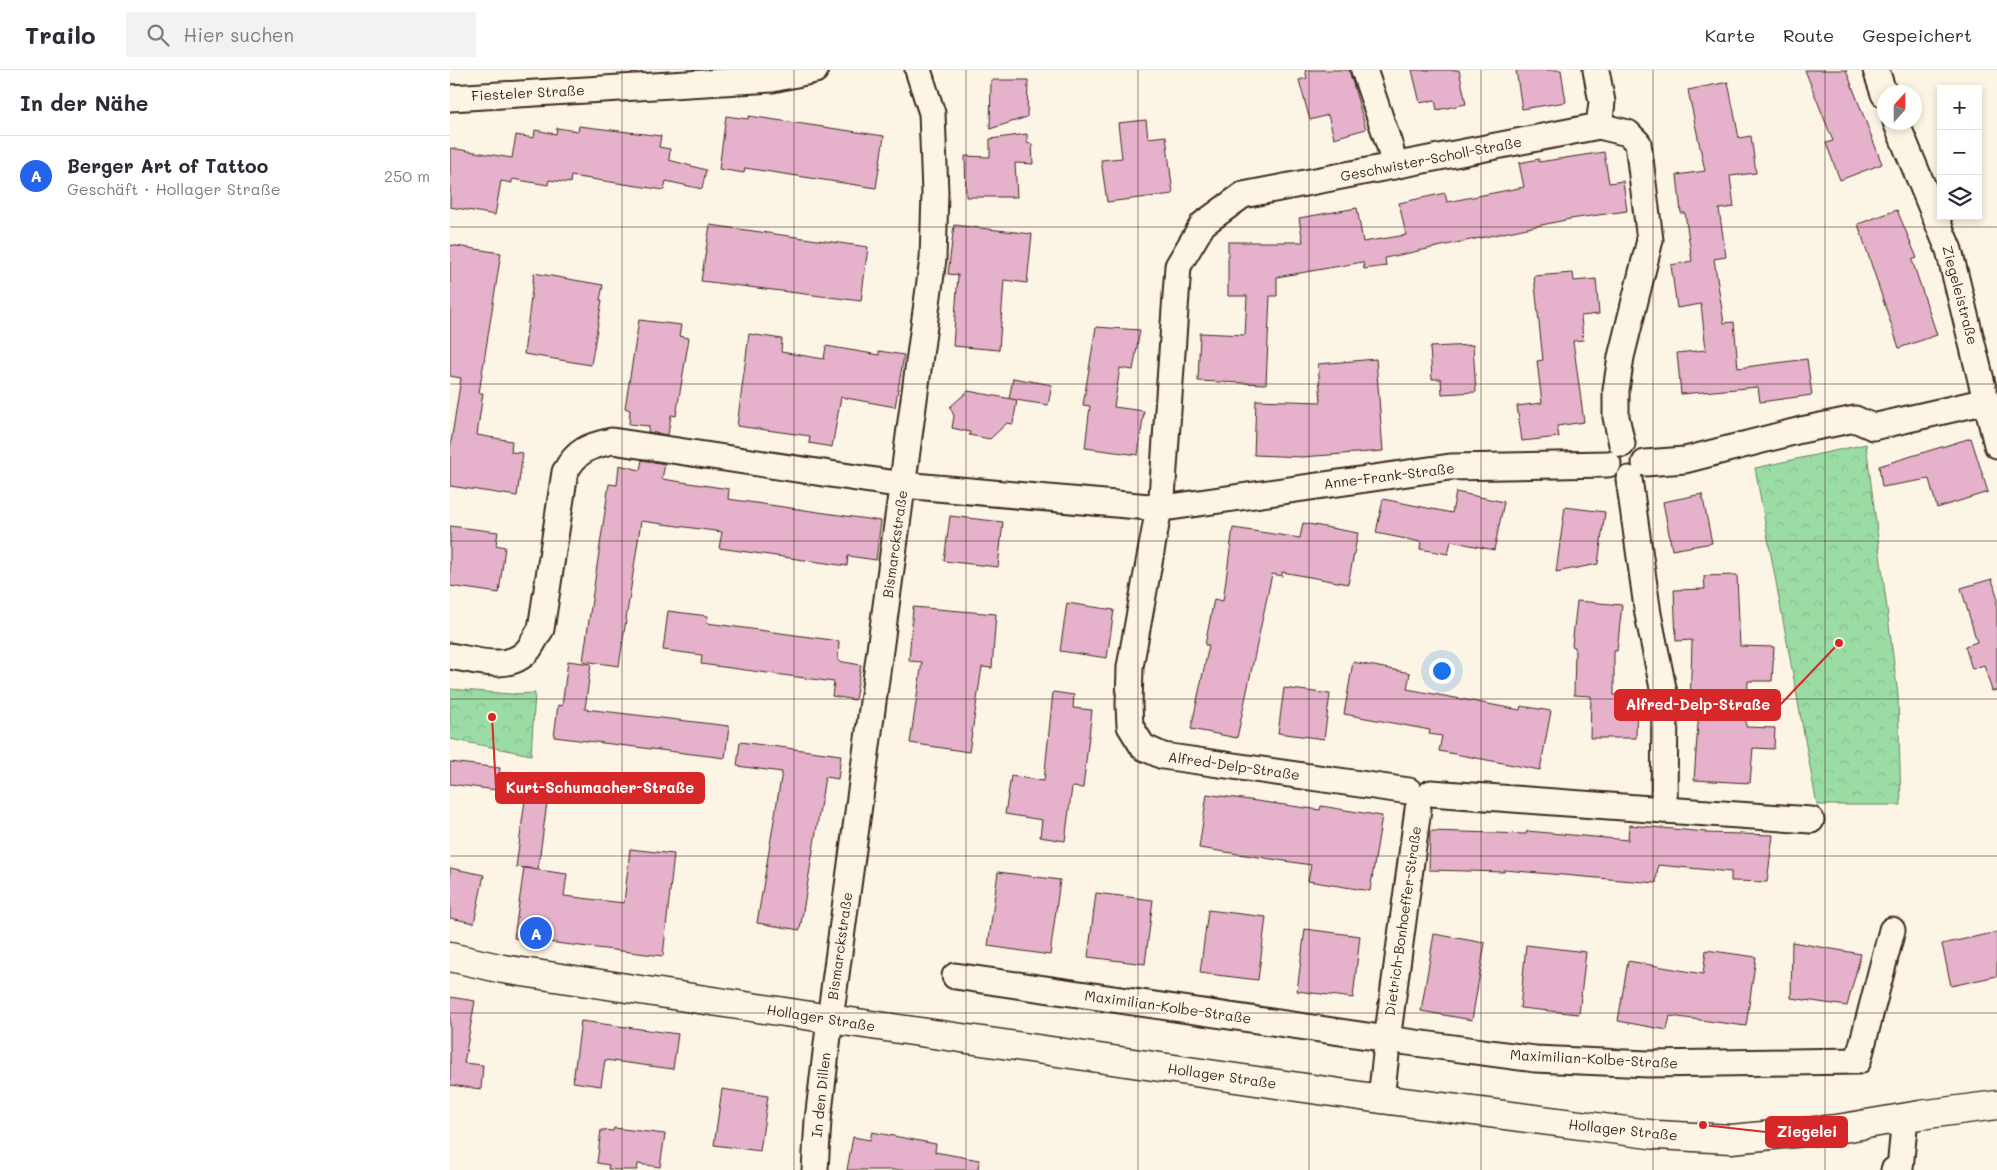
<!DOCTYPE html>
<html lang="de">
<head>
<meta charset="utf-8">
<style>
	:root { --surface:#fff; --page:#f2f2f3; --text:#2b2b33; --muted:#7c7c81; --line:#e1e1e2; --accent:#2563eb }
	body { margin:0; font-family:Mali,sans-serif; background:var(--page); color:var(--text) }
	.controls { position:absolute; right:15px; top:15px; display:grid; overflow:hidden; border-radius:0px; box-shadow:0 2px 8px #0003 }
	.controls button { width:45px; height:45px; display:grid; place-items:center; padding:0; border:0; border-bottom:1px solid var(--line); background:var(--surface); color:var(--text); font:25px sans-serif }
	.compass { position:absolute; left:1427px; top:15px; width:45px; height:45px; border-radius:50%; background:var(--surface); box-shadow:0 2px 8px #0003; rotate:21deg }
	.you { position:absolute; left:991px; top:600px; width:18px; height:18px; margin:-12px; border:4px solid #fff; border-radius:50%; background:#1a73e8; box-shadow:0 0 0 8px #1a73e833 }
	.badge { display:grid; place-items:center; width:32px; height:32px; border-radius:50%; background:var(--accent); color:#fff; font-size:16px; font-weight:700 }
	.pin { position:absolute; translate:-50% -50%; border:2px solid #fff; box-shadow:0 1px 5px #0006 }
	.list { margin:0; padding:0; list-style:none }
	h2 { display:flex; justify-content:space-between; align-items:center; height:65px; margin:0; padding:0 20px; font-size:21px }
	h2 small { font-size:16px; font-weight:400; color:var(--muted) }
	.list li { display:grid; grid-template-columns:32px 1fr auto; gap:15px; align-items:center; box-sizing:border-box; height:80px; padding:0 20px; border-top:1px solid var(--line) }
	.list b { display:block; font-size:19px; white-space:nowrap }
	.list p { margin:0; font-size:16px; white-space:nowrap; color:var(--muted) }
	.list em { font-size:16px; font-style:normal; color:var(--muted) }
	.icon { flex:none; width:28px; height:28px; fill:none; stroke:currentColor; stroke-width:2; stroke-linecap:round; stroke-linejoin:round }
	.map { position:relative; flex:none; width:1547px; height:1100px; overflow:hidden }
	header { display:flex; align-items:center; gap:30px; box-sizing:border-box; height:70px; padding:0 25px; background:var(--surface); border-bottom:1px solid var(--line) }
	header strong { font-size:24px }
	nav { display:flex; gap:28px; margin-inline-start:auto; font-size:18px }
	.search { width:350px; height:45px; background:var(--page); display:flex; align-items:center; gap:12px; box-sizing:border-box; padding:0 18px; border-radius:0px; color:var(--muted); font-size:19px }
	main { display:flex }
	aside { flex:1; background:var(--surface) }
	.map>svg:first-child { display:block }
	.park { fill:url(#park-crowns); stroke:#6b8362 }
	.building { fill:#e6b1cb; stroke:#3b2a1e }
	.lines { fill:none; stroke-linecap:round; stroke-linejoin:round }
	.minor-casing { stroke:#3b2a1e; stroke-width:29 }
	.major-casing { stroke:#3b2a1e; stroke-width:31 }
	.minor { stroke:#fcf5e5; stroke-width:25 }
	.major { stroke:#fcf5e5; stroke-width:28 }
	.grid { fill:none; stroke:#3b2a1e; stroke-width:1; stroke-opacity:0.55 }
	.labels { text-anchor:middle; stroke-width:4; stroke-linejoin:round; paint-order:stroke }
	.street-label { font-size:14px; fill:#3b2a1e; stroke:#fcf5e5 }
	.leader { fill:none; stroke:#d62828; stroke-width:2 }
	.callout-dot { fill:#d62828; stroke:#fcf5e5; stroke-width:2 }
	.callout { fill:#d62828; stroke:#d62828; stroke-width:2 }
	.callout-label { font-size:15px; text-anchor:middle; font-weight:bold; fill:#fff }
</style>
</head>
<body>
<header>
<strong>Trailo</strong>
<div class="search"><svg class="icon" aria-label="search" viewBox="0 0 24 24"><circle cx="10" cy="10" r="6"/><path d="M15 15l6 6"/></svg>Hier suchen</div>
<nav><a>Karte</a><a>Route</a><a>Gespeichert</a></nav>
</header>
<main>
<aside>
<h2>In der Nähe<small></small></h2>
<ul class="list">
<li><span class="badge">A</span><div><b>Berger Art of Tattoo</b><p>Geschäft · Hollager Straße</p></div><em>250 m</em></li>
</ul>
</aside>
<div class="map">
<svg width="1547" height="1100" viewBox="0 0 1547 1100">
	<defs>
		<pattern id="park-crowns" width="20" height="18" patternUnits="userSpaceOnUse" patternTransform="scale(1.25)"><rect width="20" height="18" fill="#9bdca5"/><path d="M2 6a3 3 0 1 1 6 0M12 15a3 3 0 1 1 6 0" fill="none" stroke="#86bd8e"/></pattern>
	</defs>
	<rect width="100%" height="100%" fill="#fcf5e5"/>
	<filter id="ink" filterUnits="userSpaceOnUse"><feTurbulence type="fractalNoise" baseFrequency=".02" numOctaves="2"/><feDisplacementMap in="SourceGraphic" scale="10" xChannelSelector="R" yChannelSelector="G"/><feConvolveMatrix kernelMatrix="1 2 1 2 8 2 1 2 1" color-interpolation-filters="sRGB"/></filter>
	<g filter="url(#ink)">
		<g class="park">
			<path d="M1416,374L1448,625L1451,735H1367L1305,398Z"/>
			<path d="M0,619L60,624L85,623L81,685L0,669Z"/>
		</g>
		<g class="building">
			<path d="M855,0H899L916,59L884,68L878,45L860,50L849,10L857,8Z"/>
			<path d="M962,0H1009L1016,34L987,40L985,30L970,33Z"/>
			<path d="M1066,0H1111L1116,32L1072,39Z"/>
			<path d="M1355,0H1396L1432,94L1390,110L1376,73L1383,71Z"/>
			<path d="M541,10H578L577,47L540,59Z"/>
			<path d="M1278,12L1289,68L1301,66L1306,103L1280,106L1284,137L1269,139L1276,187L1264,189L1274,253L1284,252L1288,298L1357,289L1362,325L1310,332L1308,317L1231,324L1227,283L1256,280L1251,234L1227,238L1221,195L1242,191L1235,143H1231L1227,105L1255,101L1238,20Z"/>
			<path d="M276,46L298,49L299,46L434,66L426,118L295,98L294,103L269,99Z"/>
			<path d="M696,50L698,68L716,66L723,124L657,132L651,90L672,88L668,53Z"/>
			<path d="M129,56L211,66L209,77L220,79L219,90L256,100L252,119L216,111L214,120L121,106L120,113L99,110L98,115L62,109V113L51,111L45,145L0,137V78L62,88L66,65L84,68L85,60L106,64L107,58L128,61Z"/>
			<path d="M577,64V73L582,74L583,94L565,93L567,127H516L515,86L540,87V69Z"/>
			<path d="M1154,82L1159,113L1173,111L1177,141L1120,149L935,188L936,196L914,199L913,192L827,207V226H820L816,314L748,311L750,263L795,265L797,226H778V172H853L849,148L907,138L913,172L956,165L949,133L995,123L997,132L1074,117L1069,93L1089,89V92Z"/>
			<path d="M1447,140L1467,188L1462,190L1487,265L1449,278L1408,154Z"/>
			<path d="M260,155L418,177L411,231L251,211Z"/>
			<path d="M504,155L582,164L577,213L554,210L549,280L503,276L508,205L498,204Z"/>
			<path d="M0,175L51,183L29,323H33L27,365L62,371L61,382L73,383L67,426L0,416V379L11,308L0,306Z"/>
			<path d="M84,203L153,215L150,230H152L141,295L74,284Z"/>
			<path d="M1123,203L1124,211L1146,209L1149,244L1131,246L1133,270L1123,271L1134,352L1107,356L1109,367L1072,371L1067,336L1092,333L1087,291L1093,290L1084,206Z"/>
			<path d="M189,250L231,255L229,266L239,268L226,346L221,345L218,365L198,362L199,356L179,354L180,340L175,338Z"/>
			<path d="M646,257L690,260L683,300L670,298L664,337L694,341L688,385L635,378L640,336L633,335Z"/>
			<path d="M299,264L332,269L331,282L374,289L376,276L429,285V281L454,285L445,337L391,327L382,377L359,373L360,366L287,356Z"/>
			<path d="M1023,275L1026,322L992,324L991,309H982L980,277Z"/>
			<path d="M926,289L933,381L852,387L804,385L806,330L871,332L868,294Z"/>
			<path d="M563,308L602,315L598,335L559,329Z"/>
			<path d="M518,321L567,330L563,354L557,353L540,369L519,365L520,362L502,358L504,346L500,337Z"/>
			<path d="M1521,368L1538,422L1487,438L1479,409L1432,417L1429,396Z"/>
			<path d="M192,390L215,394L212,409L279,419L278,429L431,451L426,490L398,486L397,496L269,478L272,462L191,451L169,596L133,591L159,414L167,415L169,395L190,400Z"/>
			<path d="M1006,422L1054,432L1044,480L1001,471L998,484L970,479L971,472L926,463L933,429L1002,443Z"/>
			<path d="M1252,424L1262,473L1222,480L1213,432Z"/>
			<path d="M1115,437L1155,442L1148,494L1106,502Z"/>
			<path d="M500,446L553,452L548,497L494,491Z"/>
			<path d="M853,453L908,463L898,514L832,502V506L822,504L787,668L741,659L759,575H755L764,529L773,531L783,458L850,468Z"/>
			<path d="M0,456L48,462L46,475L55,477L49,523L0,516Z"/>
			<path d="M1287,505L1290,576L1324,577L1322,611H1298L1296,657L1325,658L1324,679L1303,678L1300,713L1244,710L1249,640L1240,639L1242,570L1226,571L1224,520L1255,519L1254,506Z"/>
			<path d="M1542,509L1547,526V620L1542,621L1534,595L1522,599L1515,576L1527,572L1511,518Z"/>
			<path d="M1127,531L1172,535L1167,581H1164V625H1187L1186,668H1140L1141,626L1124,625L1125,577L1122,576Z"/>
			<path d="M617,533L664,540L657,588L610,581Z"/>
			<path d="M463,537L546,544L542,598L532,597L519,682L460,673L472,592L459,591Z"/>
			<path d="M218,541L258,546L257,553L389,571L388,591L411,595L405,630L382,626L384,612L251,594L252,585L213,580Z"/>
			<path d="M118,591L141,594L135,639L279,656L275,688L104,667L108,635L112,636Z"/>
			<path d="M903,592L960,603L957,619L1070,640L1071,636L1101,641L1090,700L989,681L992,666L979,664L980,660L894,644Z"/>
			<path d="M834,618L880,624L874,669L828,663Z"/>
			<path d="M603,622L624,625L623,638L642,640L633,718L622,717L615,771L590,767L592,750L555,744L561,706L594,711Z"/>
			<path d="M290,672L391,685L388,709L375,707L350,860L307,853L332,702L287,696Z"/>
			<path d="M0,692L50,698L47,720L0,714Z"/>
			<path d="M757,724L870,740L871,736L932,746L920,821L858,811L861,795L749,778Z"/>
			<path d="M75,730L97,733L88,799L66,797Z"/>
			<path d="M1179,755L1256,762V763L1323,765L1317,812L1281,811V802L1208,795L1206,813L1054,800V802L979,800L980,761L1076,764L1077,761L1178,770Z"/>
			<path d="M180,779L224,784L213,886L64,868L74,798L117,804L114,826L174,833Z"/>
			<path d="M0,798L34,805L24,853L0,848Z"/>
			<path d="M548,802L610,810L600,885L538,876Z"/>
			<path d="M646,823L703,830L695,894L638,887Z"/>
			<path d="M758,840L816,847L808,910L750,903Z"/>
			<path d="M855,859L910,866L903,928L847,921Z"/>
			<path d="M1547,862V906L1501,916L1492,874Z"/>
			<path d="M984,864L1035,873L1022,950L971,941Z"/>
			<path d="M1342,872L1411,884L1397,936L1341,928Z"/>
			<path d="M1076,875L1136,882L1129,944L1070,938Z"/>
			<path d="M1256,880L1306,887L1296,956L1220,946L1217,960L1168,951L1178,891L1253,904Z"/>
			<path d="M0,927L25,931L14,993L33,995L31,1019L0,1015Z"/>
			<path d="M131,951L228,964L223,999L155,990L151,1016L123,1012Z"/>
			<path d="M272,1019L318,1026L310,1081L264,1075Z"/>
			<path d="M164,1058L215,1064L210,1097L188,1094L187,1100H169L158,1099L159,1095L147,1093L151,1060L163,1061Z"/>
			<path d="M422,1062L486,1074L485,1082L529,1090L528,1100H397L403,1067L420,1070Z"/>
		</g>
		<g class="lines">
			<g class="minor-casing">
				<g id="minor">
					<path d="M914,0L940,77L944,96"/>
					<path d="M1146,0L1152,32L1149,56"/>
					<path d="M1426,0L1434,24"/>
					<path d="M0,28L322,9L365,0"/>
					<path d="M1446,52L1499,180L1547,375"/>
					<path d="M1195,393L1235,390L1351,360L1405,349L1423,357L1537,331"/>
					<path d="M712,427L728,196L753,154L793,125L1149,56L1178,63L1188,73L1200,170L1171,287L1166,320V347L1172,374"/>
					<path d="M721,437L1000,397L1158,394"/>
					<path d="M707,449L680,597L679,635L680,656L693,677L713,686L959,721"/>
					<path d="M0,586C25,590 60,603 79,579C83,573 87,565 91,559L115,402C127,380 139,376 162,371L453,415L699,437"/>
					<path d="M981,723L1214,740L1215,628L1198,544L1179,409"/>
					<path d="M1214,740L1361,750"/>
					<path d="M505,906L931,968"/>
					<path d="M938,963L968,739"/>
					<path d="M943,970L1085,989L1198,994L1408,991L1442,860"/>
					<path d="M931,1029L937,975"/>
					<path d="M365,1100L368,1050L380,949L483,189L485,123L482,43L468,0"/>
					<path d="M1444,1100L1450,1099L1455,1047"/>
				</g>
			</g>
			<g class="major-casing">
				<path id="major" d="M0,887L53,899L380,949L931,1029L1207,1065L1281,1069L1387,1059L1470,1045L1547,1035"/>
			</g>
			<use href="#minor" class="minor"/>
			<use href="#major" class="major"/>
		</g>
	</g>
	<path class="grid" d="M172,0V1100M344,0V1100M516,0V1100M688,0V1100M859,0V1100M1031,0V1100M1203,0V1100M1375,0V1100M0,157H1547M0,314H1547M0,471H1547M0,629H1547M0,786H1547M0,943H1547"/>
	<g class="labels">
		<g class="street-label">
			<text transform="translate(78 23) rotate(-3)" y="5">Fiesteler Straße</text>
			<text transform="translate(981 89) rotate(-11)" y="5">Geschwister-Scholl-Straße</text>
			<text transform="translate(1510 225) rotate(75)" y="5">Ziegeleistraße</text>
			<text transform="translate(939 406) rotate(-7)" y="5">Anne-Frank-Straße</text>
			<text transform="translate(445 474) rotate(-82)" y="5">Bismarckstraße</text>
			<text transform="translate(784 696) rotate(8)" y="5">Alfred-Delp-Straße</text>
			<text transform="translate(953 851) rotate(-82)" y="5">Dietrich-Bonhoeffer-Straße</text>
			<text transform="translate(390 876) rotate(-82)" y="5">Bismarckstraße</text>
			<text transform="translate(718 937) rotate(8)" y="5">Maximilian-Kolbe-Straße</text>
			<text transform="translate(371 948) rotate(9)" y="5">Hollager Straße</text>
			<text transform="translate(1144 989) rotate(3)" y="5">Maximilian-Kolbe-Straße</text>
			<text transform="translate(772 1006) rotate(8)" y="5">Hollager Straße</text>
			<text transform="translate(371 1025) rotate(-84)" y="5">In den Dillen</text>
			<text transform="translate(1173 1060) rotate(6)" y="5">Hollager Straße</text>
		</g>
	</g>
	<path class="leader" d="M1389 573L1330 635M42 647L46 718M1253 1055L1316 1062"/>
	<g class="callout-dot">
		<circle cx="1389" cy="573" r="5"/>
		<circle cx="42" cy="647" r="5"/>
		<circle cx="1253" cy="1055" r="5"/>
	</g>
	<g class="callout">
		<rect x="1165" y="620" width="165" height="30" rx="5"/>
		<rect x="46" y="703" width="208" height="30" rx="5"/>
		<rect x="1316" y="1047" width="81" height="30" rx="5"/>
	</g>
	<g class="callout-label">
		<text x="1248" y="640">Alfred-Delp-Straße</text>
		<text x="150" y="723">Kurt-Schumacher-Straße</text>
		<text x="1357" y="1067">Ziegelei</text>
	</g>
</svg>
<div class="controls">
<button>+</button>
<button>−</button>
<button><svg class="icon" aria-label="layers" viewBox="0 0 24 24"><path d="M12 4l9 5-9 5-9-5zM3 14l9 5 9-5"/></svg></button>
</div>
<svg class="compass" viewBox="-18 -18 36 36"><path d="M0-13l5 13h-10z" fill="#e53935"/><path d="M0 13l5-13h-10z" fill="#7c7c81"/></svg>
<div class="you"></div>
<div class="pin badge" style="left:86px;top:863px">A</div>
</div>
</main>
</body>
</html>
